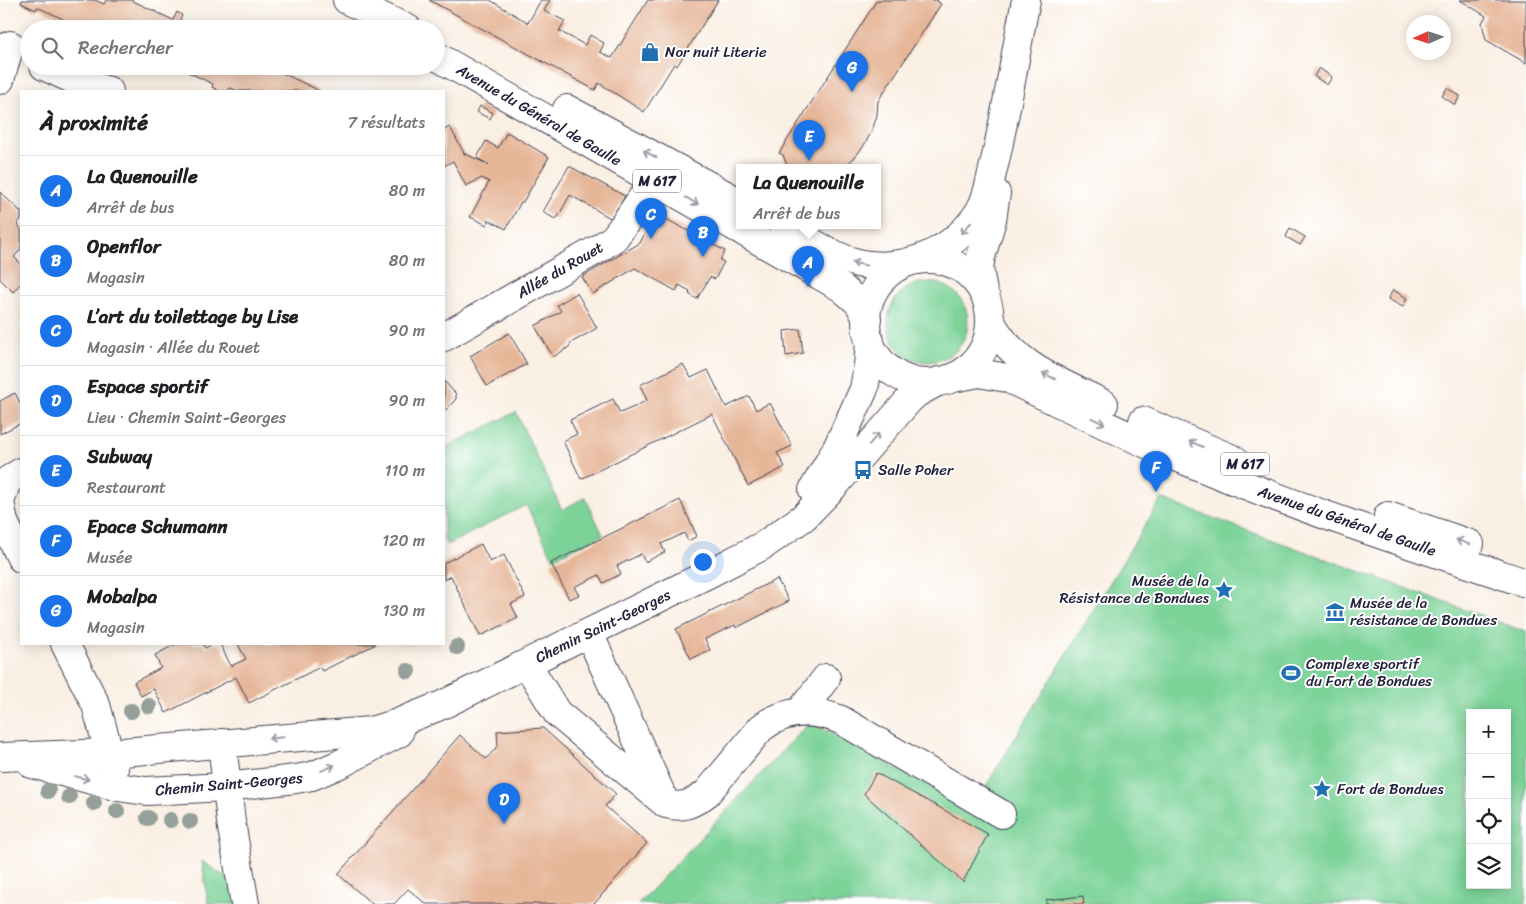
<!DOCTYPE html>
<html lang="fr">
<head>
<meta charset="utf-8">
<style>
	:root { --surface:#fff; --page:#f2f2f2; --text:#202124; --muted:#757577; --line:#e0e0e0; --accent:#1a73e8 }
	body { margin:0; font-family:Sriracha,sans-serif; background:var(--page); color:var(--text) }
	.controls { position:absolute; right:15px; bottom:15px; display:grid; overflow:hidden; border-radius:0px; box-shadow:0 2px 12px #0003 }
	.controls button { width:45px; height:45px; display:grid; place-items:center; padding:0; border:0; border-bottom:1px solid var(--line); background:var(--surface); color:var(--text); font:25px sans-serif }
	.compass { position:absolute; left:1406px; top:15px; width:45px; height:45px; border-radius:50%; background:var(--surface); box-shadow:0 2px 12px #0003; rotate:267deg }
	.you { position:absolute; left:702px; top:561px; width:18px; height:18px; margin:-12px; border:4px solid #fff; border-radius:50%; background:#1a73e8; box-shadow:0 0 0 8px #1a73e833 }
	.badge { display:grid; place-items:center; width:32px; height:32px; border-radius:50%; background:var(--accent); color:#fff; font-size:16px; font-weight:700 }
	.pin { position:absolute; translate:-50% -41px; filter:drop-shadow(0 1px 2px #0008) }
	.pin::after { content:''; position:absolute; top:26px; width:18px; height:15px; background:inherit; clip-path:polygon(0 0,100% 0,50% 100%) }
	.popup { position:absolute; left:736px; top:164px; width:145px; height:65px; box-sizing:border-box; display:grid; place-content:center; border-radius:0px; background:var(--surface); filter:drop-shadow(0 1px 4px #0005); font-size:16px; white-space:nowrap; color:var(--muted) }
	.popup b { font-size:19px; color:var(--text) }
	.popup::after { content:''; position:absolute; left:50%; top:100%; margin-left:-10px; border:10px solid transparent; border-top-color:var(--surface) }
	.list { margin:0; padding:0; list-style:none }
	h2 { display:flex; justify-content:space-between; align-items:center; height:65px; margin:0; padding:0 20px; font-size:21px }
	h2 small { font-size:16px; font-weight:400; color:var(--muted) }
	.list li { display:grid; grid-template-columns:32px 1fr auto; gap:15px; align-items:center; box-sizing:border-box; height:70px; padding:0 20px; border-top:1px solid var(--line) }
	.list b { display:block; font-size:19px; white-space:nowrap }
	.list p { margin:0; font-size:16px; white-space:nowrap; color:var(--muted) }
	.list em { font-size:16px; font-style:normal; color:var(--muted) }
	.icon { flex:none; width:28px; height:28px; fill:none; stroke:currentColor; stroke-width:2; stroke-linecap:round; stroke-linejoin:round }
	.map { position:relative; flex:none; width:1526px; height:904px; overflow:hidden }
	.search { position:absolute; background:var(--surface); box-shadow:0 2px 12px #0003; left:20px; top:20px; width:425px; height:55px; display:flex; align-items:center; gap:12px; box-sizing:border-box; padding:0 18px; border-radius:28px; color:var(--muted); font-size:19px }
	.panel { position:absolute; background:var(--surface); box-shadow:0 2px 12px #0003; left:20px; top:90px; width:425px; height:555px; border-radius:0px }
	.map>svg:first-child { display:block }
	.grass { fill:#7bd398; stroke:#4e7a6a; fill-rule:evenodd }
	.building { fill:#e6b698 }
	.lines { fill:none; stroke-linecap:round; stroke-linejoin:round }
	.minor-casing { stroke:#424154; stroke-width:30 }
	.major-casing { stroke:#424154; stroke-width:30 }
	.minor { stroke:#fff; stroke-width:28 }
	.major { stroke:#fff; stroke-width:28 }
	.tree { fill:#94a099 }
	.oneway { stroke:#9c9ca7 }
	.labels { text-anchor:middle; stroke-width:4; stroke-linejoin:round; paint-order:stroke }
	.shield { fill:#fff; stroke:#646476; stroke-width:1 }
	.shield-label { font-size:14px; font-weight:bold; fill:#22223b }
	.poi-label { font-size:15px; fill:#22223b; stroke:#fff; text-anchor:start }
	.street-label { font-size:15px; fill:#22223b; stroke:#fff }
</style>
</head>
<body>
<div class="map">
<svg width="1526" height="904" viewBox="0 0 1526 904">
	<rect width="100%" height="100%" fill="#fff"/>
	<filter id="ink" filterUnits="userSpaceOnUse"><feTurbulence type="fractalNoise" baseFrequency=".02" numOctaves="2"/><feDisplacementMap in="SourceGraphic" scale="10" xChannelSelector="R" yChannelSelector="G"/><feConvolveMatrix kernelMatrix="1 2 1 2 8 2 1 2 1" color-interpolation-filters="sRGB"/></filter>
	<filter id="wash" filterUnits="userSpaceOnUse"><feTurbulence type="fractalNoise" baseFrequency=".0096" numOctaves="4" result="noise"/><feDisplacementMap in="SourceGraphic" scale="20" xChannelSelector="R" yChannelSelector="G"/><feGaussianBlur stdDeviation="1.12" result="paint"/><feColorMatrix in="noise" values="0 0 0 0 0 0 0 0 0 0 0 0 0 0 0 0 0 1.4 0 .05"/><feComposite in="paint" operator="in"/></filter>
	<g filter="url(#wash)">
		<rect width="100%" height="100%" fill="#faefe3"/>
		<g class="grass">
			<circle cx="928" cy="322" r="40"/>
			<path d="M516,412L562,510L585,497L603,535L553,558L526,505L447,545L444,539V448Z"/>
			<path d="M1161,499L1526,632V904H638L810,722L972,809ZM1470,713H1507V885H1470Z"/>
			<path d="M202,861L266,904H208Z"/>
		</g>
		<g id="blocks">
			<g class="building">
				<path d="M22,0H95L104,4L106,0H131L173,20L177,12L182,15L176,29H116L111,26L108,29L95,23L92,29H74V25L57,16L37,7L36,10L21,3Z"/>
				<path d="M429,0H490L528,23L541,0H550L544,11L565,21L559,31L585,45L590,35L604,43L600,52L612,58L648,0H718L677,66L674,64L644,112L599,83L595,90Z"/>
				<path d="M877,0H938L937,1L941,4L878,101L877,115L872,131L863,147L854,158L843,168H788L783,155L779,153Z"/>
				<path d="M1460,0H1526V63L1486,40L1482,23L1486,16Z"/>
				<path d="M175,66H268L320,91H238L230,88L228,91H219L212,87L213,84Z"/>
				<path d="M1319,68L1332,77L1327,85L1314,76Z"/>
				<path d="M1447,88L1460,96L1455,105L1442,96Z"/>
				<path d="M480,106L493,113L490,119L477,112Z"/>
				<path d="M450,127L465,155L466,154L489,165L477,158L486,141L498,148L507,132L549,157L523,202H521L506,229L489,220L487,225L470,217L489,182L482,178L466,186L453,161L444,166V130Z"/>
				<path d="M569,166L625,196L612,219L570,195L558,217L555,219L543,212Z"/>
				<path d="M0,192L21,212V219L17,224L21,229V249L14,257L21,264V283L13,292L0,279Z"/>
				<path d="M655,213L725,251L720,260L724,262L715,279L710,277L697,299L689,294L690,291L679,285L676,291L635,268L593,294L582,277L640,243Z"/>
				<path d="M1290,228L1305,237L1300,245L1286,237Z"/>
				<path d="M1393,290L1407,298L1403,307L1388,299Z"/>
				<path d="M577,293L597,328L571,343L569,347L553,357L535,326L561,311L557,305Z"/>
				<path d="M800,329L803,353L786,356L784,331Z"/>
				<path d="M509,333L527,364L487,386L470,356Z"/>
				<path d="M683,364L691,378L708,370L726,407L749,396L756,410L770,403L792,446L777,453L785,467L748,486L712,414L581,479L563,441L577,434L570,420L613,399L620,413L634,407L647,400L640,385Z"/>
				<path d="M444,381L456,394V399L444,412Z"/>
				<path d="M15,393L21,405V423L0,434V401Z"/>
				<path d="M680,500L697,536L688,541L684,533L672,539L661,544L665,552L645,562L641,554L617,566L621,574L603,583L599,575L587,581L574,587L579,595L569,599L551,563Z"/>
				<path d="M481,544L490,562L504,555L525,597L511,604L518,618L480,636L451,576L444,580V563Z"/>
				<path d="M777,579L789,601L736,628L735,625L705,639L710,650L691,659L676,629Z"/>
				<path d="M176,644H203L205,648L213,644H220L231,666L246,659L238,644H376L322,671L320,667L249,703L236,677L166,713L154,689L141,696L134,682L161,668L155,655Z"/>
				<path d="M543,728L616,794L605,806L647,843L594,904H426L408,889L394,904H372L338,874L460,735L486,759L498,746L497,731Z"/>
				<path d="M876,773L988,834L963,882L864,794Z"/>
				<path d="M1083,896L1084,904H1046V900Z"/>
			</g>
		</g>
	</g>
	<g filter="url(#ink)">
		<use href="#blocks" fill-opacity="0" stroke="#424154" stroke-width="1"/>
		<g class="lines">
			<g class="minor-casing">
				<g id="minor">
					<path d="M44,66L81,83L109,91"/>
					<path d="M0,80L10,45"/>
					<path d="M917,260C943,251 964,235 979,212C988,198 990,180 994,165C1007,110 1015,55 1026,0"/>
					<path d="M983,292L979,268L981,257L992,220L996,193"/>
					<path d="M444,337L598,249L614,238L623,226L654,180"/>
					<path d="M21,472L7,481L0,502L4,522L21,558"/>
					<path d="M813,490L837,448L864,389L868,366L870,341"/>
					<path d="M589,633L663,798"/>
					<path d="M65,644L96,705L114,770"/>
					<path d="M527,664L557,713L666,804C682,809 694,803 707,793L761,728C785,709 814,709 841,720L1001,814"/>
					<path d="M800,712L826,678"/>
					<path d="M222,743L231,822L245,904"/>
					<path d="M1,757L111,753L371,731L395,724L442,705L710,573L764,545L804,517L834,486L910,399L917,393L939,381"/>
					<path d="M32,764L118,787L146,791L226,787L296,779L312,776L340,764L399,733"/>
				</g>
			</g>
			<g class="major-casing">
				<g id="major">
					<path d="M347,0L408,29"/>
					<path d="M436,56L842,288L859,303L867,319"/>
					<path d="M567,109L739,202"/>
					<path d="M783,226C828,250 852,274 906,263"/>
					<circle cx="928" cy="321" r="62"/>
					<path d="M990,320C1014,367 1059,381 1104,404"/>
					<path d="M948,379L979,373L1007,378C1062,404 1118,432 1174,456C1288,505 1408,544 1526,583"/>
					<path d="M1143,421L1235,460"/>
					<path d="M1388,516L1470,544"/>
				</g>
			</g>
			<use href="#minor" class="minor"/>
			<use href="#major" class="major"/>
		</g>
		<g class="tree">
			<circle cx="457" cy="647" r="8"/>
			<circle cx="408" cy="671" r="8"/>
			<circle cx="149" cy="706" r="8"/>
			<circle cx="131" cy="711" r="8"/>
			<circle cx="48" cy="791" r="8"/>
			<circle cx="69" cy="797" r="8"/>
			<circle cx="94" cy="803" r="8"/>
			<circle cx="117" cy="811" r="8"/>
			<circle cx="148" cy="818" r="8"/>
			<circle cx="170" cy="820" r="8"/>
			<circle cx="190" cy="821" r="8"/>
		</g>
		<defs><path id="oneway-shaft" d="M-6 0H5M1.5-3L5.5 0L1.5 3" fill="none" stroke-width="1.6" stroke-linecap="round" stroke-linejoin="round" transform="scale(1.25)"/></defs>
		<g class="oneway">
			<use href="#oneway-shaft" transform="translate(650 154) rotate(-152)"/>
			<use href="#oneway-shaft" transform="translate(692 201) rotate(30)"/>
			<use href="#oneway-shaft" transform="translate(966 228) rotate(133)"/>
			<use href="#oneway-shaft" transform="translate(859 264) rotate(-168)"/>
			<use href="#oneway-shaft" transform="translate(1049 376) rotate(-153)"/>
			<use href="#oneway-shaft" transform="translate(1098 421) rotate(25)"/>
			<use href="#oneway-shaft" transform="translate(874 439) rotate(-49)"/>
			<use href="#oneway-shaft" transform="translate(1196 444) rotate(-158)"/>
			<use href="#oneway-shaft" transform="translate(1463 542) rotate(-160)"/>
			<use href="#oneway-shaft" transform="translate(276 738) rotate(175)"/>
			<use href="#oneway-shaft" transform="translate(328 768) rotate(-23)"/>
			<use href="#oneway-shaft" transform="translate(82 778) rotate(14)"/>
		</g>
	</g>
	<defs>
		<g id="shop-bare" transform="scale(1.5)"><path d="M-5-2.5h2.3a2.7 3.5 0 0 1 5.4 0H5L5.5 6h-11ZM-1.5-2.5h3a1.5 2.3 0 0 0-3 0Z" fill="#1f6fb2" stroke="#fff" stroke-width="2.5" paint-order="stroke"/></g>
		<g id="bus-bare" transform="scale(1.5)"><path d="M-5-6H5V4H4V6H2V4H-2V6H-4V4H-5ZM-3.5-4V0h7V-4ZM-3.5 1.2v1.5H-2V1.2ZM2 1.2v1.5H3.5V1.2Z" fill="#1f6fb2" stroke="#fff" stroke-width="2.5" paint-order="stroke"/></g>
		<g id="sight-bare" transform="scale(1.5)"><path d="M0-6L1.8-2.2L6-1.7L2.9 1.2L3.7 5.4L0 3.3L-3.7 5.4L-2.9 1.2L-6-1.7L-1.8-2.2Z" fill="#1f6fb2" stroke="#fff" stroke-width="2.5" paint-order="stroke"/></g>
		<g id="museum-bare" transform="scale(1.5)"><path d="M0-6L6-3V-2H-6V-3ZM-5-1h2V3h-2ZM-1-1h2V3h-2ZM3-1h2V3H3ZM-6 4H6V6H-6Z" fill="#1f6fb2" stroke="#fff" stroke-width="2.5" paint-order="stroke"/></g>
		<g id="stadium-bare" transform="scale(1.5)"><path d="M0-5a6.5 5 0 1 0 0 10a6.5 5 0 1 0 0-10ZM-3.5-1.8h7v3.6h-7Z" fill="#1f6fb2" stroke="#fff" stroke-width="2.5" paint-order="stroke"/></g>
	</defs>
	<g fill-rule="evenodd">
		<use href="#shop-bare" x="650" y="52"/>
		<use href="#bus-bare" x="863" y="470"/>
		<use href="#sight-bare" x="1224" y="590"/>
		<use href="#museum-bare" x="1335" y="612"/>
		<use href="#stadium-bare" x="1291" y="673"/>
		<use href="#sight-bare" x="1322" y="789"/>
	</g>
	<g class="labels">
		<g class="shield">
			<rect x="633" y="169.5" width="48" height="23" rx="4"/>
			<rect x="1221" y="452.5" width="48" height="23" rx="4"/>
		</g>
		<g class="shield-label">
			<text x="657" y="186">M 617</text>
			<text x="1245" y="469">M 617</text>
		</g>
		<g class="poi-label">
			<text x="665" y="57">Nor nuit Literie</text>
			<text x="878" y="475">Salle Poher</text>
			<text x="1209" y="586" text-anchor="end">Musée de la<tspan x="1209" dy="17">Résistance de Bondues</tspan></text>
			<text x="1350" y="608">Musée de la<tspan x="1350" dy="17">résistance de Bondues</tspan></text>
			<text x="1306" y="669">Complexe sportif<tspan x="1306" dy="17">du Fort de Bondues</tspan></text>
			<text x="1337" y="794">Fort de Bondues</text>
		</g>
		<g class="street-label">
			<text transform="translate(539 115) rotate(30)" y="5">Avenue du Général de Gaulle</text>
			<text transform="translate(560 270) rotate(-30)" y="5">Allée du Rouet</text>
			<text transform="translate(1347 521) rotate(19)" y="5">Avenue du Général de Gaulle</text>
			<text transform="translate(603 626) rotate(-26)" y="5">Chemin Saint-Georges</text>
			<text transform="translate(229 784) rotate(-5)" y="5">Chemin Saint-Georges</text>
		</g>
	</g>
</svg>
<div class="controls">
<button>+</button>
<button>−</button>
<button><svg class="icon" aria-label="locate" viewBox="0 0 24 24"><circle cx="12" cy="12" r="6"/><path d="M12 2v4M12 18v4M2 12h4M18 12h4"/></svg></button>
<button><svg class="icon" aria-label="layers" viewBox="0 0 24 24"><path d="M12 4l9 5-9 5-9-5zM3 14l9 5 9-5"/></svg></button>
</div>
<svg class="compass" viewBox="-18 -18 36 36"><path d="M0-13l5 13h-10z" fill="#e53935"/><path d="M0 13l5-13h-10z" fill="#757577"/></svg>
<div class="you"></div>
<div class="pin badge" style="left:808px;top:287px">A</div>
<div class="popup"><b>La Quenouille</b>Arrêt de bus</div>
<div class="pin badge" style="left:703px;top:257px">B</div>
<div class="pin badge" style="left:651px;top:239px">C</div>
<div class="pin badge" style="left:504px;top:824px">D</div>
<div class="pin badge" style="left:809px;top:161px">E</div>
<div class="pin badge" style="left:1156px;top:492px">F</div>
<div class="pin badge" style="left:852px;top:92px">G</div>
<div class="search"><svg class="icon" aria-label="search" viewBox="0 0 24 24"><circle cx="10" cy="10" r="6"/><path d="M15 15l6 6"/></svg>Rechercher</div>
<section class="panel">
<h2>À proximité<small>7 résultats</small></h2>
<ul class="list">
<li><span class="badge">A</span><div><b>La Quenouille</b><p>Arrêt de bus</p></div><em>80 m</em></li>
<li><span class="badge">B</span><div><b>Openflor</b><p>Magasin</p></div><em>80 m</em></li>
<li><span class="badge">C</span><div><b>L’art du toilettage by Lise</b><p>Magasin · Allée du Rouet</p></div><em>90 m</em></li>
<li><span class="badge">D</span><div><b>Espace sportif</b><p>Lieu · Chemin Saint-Georges</p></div><em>90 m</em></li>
<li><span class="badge">E</span><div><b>Subway</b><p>Restaurant</p></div><em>110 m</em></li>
<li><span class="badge">F</span><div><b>Epace Schumann</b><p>Musée</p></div><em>120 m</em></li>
<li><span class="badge">G</span><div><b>Mobalpa</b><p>Magasin</p></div><em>130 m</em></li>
</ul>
</section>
</div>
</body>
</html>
